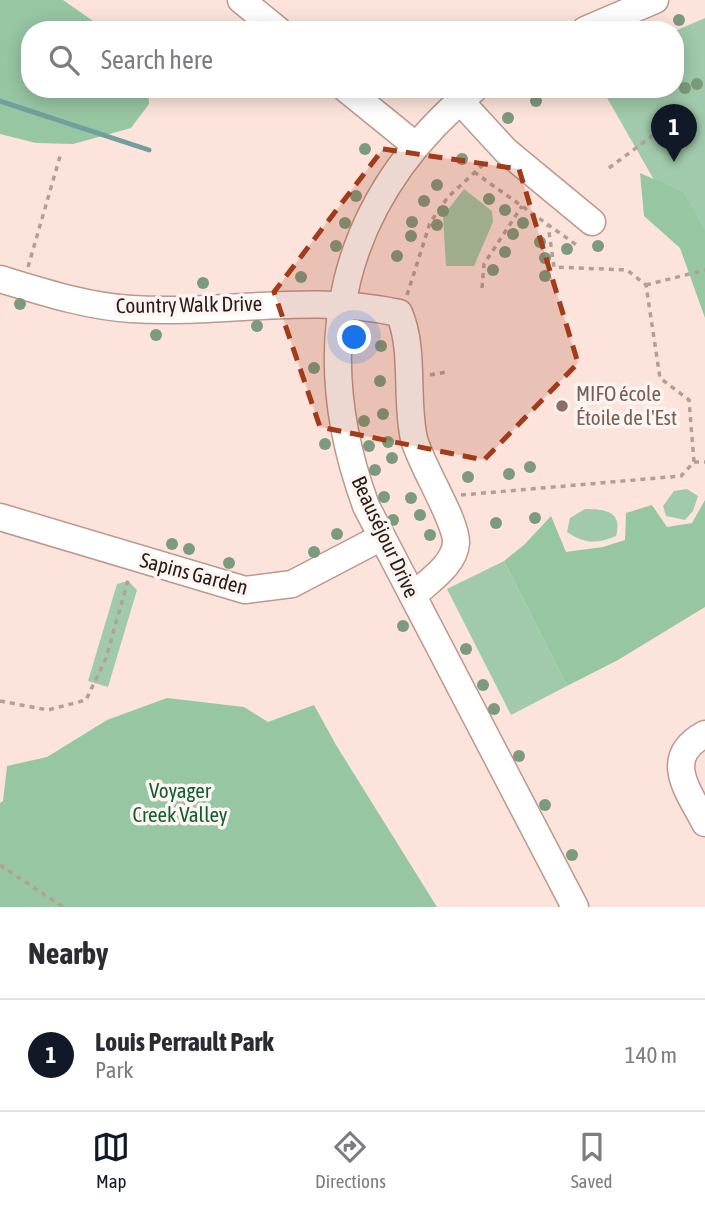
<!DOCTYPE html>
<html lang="en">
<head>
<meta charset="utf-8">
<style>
	:root { --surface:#fff; --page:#f2f2f3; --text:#2b2b33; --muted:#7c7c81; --line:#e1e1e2; --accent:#111827 }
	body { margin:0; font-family:"Asap Condensed",sans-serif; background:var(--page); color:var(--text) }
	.you { position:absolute; left:355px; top:338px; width:24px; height:24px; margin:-18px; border:5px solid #fff; border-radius:50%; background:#1a73e8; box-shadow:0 0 0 10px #1a73e833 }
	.badge { display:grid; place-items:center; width:46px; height:46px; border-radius:50%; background:var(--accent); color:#fff; font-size:23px; font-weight:700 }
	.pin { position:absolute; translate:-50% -58px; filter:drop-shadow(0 2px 4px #0008) }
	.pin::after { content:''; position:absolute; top:37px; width:24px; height:21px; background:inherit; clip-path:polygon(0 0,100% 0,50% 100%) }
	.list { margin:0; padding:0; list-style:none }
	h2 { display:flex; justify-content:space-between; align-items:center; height:91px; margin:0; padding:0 28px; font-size:30px }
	h2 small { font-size:23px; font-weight:400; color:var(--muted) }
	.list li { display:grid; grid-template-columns:46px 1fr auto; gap:21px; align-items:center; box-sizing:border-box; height:112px; padding:0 28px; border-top:2px solid var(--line) }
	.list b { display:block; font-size:26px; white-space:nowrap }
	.list p { margin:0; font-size:23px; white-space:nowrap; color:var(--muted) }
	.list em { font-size:23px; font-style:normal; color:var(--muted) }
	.icon { flex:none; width:38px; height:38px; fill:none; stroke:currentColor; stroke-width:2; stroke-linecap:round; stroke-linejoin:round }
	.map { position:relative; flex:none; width:705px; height:907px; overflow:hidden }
	.search { position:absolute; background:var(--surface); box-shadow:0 4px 18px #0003; left:21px; right:21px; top:21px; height:77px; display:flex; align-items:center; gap:18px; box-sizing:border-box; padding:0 24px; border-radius:28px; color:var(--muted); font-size:26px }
	.sheet { height:203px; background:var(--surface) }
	nav { display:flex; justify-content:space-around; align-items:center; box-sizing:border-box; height:98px; border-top:2px solid var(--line); background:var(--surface); font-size:19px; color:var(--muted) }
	nav a { display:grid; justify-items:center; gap:4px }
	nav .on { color:var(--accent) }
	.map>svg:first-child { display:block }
	.green { fill:#a0caab }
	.forest { fill:#97c6a3 }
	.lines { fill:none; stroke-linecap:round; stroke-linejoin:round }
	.stream { stroke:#719e9f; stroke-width:5 }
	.minor-casing { stroke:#bd988b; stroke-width:29 }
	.path { stroke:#b49f98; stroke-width:3.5; stroke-dasharray:5 5; stroke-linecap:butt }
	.minor { stroke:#fff; stroke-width:26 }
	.tree { fill:#7c9a7e }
	.marked { fill:#a23b1a; fill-opacity:0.2; stroke:#a23b1a; stroke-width:5; stroke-dasharray:14 9; stroke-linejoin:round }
	.education-dot { fill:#8d6e63; stroke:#fdf5f2; stroke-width:2.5 }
	.labels { text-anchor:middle; stroke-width:7; stroke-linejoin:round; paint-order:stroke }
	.street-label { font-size:21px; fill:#2a1c17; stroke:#fdf5f2 }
	.education-label { font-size:21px; fill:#785e54; stroke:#fdf5f2; text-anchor:start }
	.park-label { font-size:21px; fill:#135d32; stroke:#fdf5f2 }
</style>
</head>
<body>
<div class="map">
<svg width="705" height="907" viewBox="0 0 705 907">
	<rect width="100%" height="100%" fill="#fce4dc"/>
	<g class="green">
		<path d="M705,18V294L685,234L602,89H675V31Z"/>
		<path d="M464,189L492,211L493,222L474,266H446L443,216Z"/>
		<path d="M687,489L698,496L693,511L685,520L666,516L663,506L674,491Z"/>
		<path d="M585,509C605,509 623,511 616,536C596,544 585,544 567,532L570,518Z"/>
		<path d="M504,561L567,686L511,715L447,589Z"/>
		<path d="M128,581L137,590L108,687L88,681L117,584Z"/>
	</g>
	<g class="forest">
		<path d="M0,0H63L106,30H30V89H148L149,104L131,128L73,144L36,143L0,134Z"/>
		<path d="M640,173L683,192L705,231V318L680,248L644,216Z"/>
		<path d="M705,500V607L618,660L567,686L504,561L525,544L551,516L566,552L603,547L625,540L626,513L652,505L667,527L692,523Z"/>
		<path d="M167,698L244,707L268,722L314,705L336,745L437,907H0V803L3,801L7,766L47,757L107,720Z"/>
	</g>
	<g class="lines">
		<path class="stream" d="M0,101L149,150"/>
		<g class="minor-casing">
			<g id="minor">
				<path d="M241,0L278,30"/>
				<path d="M585,30L655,0"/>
				<path d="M346,89L415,145"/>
				<path d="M474,89C340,200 307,345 366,506L575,907"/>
				<path d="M460,101L506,151L592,222"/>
				<path d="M0,279C43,292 86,306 131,309C221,315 309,293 399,313C415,349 405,399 414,439C421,466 457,521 456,543C454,566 428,581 413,596"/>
				<path d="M0,517L245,590L292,584L382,537"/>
				<path d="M705,734C661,758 688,790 705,823"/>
			</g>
		</g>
		<g class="path">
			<path d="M609,168L664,127"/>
			<path d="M474,172L578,246"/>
			<path d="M28,267L61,153"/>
			<path d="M646,285L705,270"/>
			<path d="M482,288L484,264L522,206"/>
			<path d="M407,295L430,223L448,197L487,161"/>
			<path d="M430,375L446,372"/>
			<path d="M694,462H705"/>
			<path d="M461,495L681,476L694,462L689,400L660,378L646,285L627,270L554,267L548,225"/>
			<path d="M0,701L48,710L86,700L106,658L129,577"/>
			<path d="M0,865L63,907"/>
		</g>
		<use href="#minor" class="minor"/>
	</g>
	<g class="tree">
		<circle cx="679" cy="20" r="6"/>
		<circle cx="697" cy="84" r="6"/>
		<circle cx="685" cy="88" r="6"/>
		<circle cx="536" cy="101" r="6"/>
		<circle cx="508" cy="118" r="6"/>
		<circle cx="365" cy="149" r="6"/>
		<circle cx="462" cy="159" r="6"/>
		<circle cx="437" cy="185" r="6"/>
		<circle cx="356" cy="196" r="6"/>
		<circle cx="489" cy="199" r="6"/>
		<circle cx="424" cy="201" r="6"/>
		<circle cx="505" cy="210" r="6"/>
		<circle cx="443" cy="211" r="6"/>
		<circle cx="412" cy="222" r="6"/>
		<circle cx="345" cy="223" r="6"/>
		<circle cx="523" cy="223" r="6"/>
		<circle cx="437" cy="225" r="6"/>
		<circle cx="513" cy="234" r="6"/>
		<circle cx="411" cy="236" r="6"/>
		<circle cx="540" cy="242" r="6"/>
		<circle cx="336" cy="246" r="6"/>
		<circle cx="598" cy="246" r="6"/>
		<circle cx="567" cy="249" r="6"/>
		<circle cx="505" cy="252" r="6"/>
		<circle cx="397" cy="256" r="6"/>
		<circle cx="545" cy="258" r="6"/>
		<circle cx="493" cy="270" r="6"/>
		<circle cx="545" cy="276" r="6"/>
		<circle cx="301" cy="277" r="6"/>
		<circle cx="203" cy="283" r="6"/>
		<circle cx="20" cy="304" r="6"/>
		<circle cx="257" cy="326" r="6"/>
		<circle cx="156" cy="335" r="6"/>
		<circle cx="381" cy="346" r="6"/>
		<circle cx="314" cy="368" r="6"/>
		<circle cx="380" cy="381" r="6"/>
		<circle cx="383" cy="414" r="6"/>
		<circle cx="364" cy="421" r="6"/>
		<circle cx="388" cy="442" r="6"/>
		<circle cx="325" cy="444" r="6"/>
		<circle cx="369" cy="446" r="6"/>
		<circle cx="392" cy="458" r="6"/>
		<circle cx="530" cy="467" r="6"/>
		<circle cx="375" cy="470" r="6"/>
		<circle cx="509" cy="474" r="6"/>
		<circle cx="468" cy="477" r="6"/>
		<circle cx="384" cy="497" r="6"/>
		<circle cx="411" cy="498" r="6"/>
		<circle cx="420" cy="515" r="6"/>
		<circle cx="535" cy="518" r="6"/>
		<circle cx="393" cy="520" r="6"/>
		<circle cx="496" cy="523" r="6"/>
		<circle cx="337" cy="534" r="6"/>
		<circle cx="430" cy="535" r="6"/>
		<circle cx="172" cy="544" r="6"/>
		<circle cx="189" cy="549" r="6"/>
		<circle cx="314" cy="552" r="6"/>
		<circle cx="229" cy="563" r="6"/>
		<circle cx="403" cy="626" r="6"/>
		<circle cx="466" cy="649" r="6"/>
		<circle cx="483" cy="685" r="6"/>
		<circle cx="494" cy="709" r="6"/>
		<circle cx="519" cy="756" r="6"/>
		<circle cx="545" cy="805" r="6"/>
		<circle cx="572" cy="855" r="6"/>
	</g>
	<path class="marked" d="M383,149L519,169L578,363L484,460L320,427L274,292Z"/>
	<circle class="education-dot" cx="562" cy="406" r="7"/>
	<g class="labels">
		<g class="street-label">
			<text transform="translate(189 305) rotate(-1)" y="7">Country Walk Drive</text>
			<text transform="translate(385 537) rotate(65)" y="7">Beauséjour Drive</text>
			<text transform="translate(194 574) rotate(15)" y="7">Sapins Garden</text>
		</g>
		<g class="education-label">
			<text x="576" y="401">MIFO école<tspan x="576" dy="24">Étoile de l'Est</tspan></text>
		</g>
		<g class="park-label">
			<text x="180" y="798">Voyager<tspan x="180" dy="24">Creek Valley</tspan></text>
		</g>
	</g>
</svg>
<div class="you"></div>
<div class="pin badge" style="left:674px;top:162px">1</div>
<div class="search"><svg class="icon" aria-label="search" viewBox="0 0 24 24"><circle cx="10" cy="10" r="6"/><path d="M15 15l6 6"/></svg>Search here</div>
</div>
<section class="sheet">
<h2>Nearby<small></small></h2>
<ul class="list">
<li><span class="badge">1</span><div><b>Louis Perrault Park</b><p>Park</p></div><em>140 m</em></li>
</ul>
</section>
<nav>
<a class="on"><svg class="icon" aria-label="map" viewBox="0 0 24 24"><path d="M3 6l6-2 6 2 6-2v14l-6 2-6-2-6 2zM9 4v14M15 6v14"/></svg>Map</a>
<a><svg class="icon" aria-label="directions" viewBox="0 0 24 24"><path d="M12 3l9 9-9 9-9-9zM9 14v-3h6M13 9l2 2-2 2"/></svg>Directions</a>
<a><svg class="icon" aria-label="saved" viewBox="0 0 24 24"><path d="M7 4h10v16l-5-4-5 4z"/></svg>Saved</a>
</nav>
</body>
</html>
